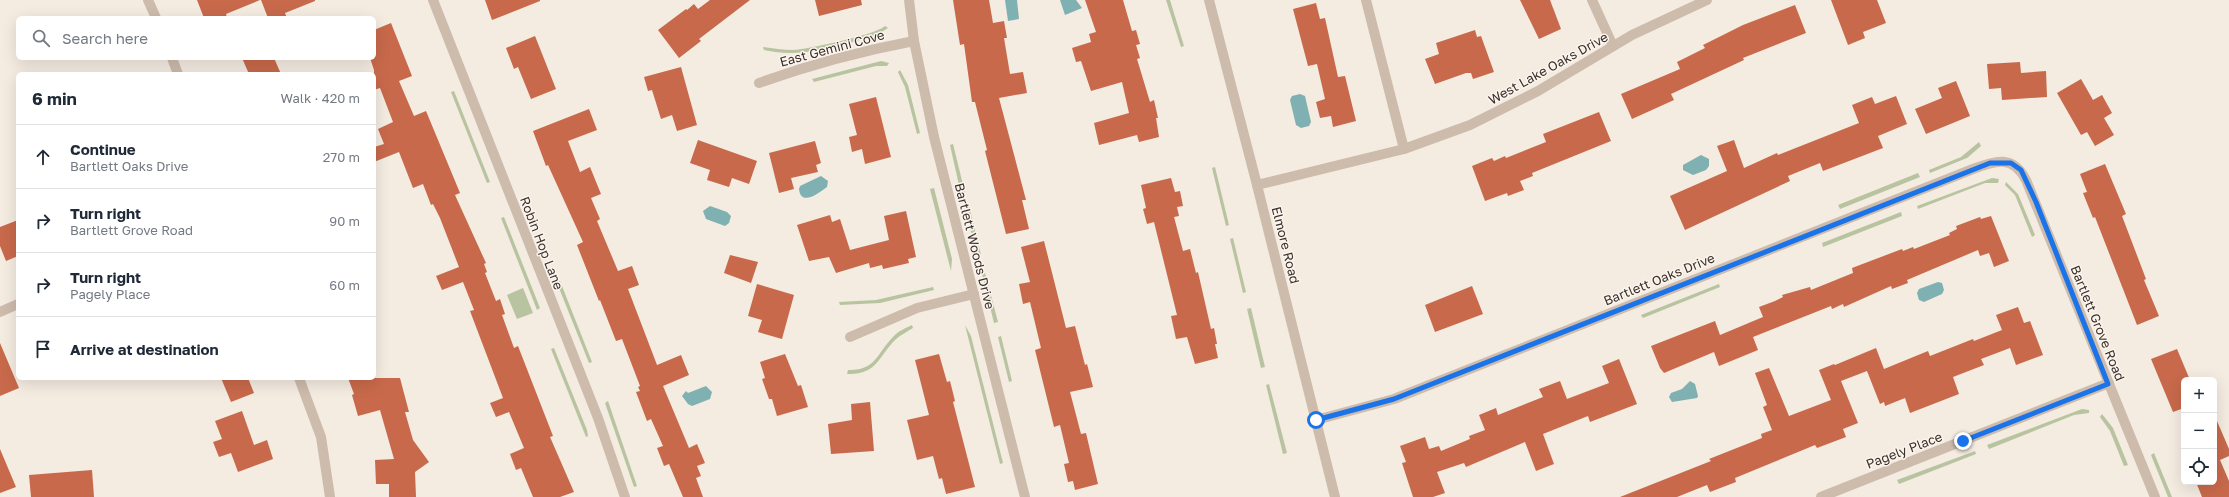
<!DOCTYPE html>
<html lang="en">
<head>
<meta charset="utf-8">
<style>
	:root { --surface:#fff; --page:#f2f2f3; --text:#1f2937; --muted:#747a83; --line:#e0e1e3 }
	body { margin:0; font-family:"Golos Text",sans-serif; background:var(--page); color:var(--text) }
	.controls { position:absolute; right:12px; bottom:12px; display:grid; overflow:hidden; border-radius:6px; box-shadow:0 4px 16px #0002 }
	.controls button { width:36px; height:36px; display:grid; place-items:center; padding:0; border:0; border-bottom:1px solid var(--line); background:var(--surface); color:var(--text); font:20px sans-serif }
	.stop { position:absolute; width:12px; height:12px; margin:-9px; border:3px solid #1a73e8; border-radius:50%; background:#fff }
	.stop.end { background:#1a73e8; border-color:#fff; box-shadow:0 1px 4px #0008 }
	.list { margin:0; padding:0; list-style:none }
	h2 { display:flex; justify-content:space-between; align-items:center; height:52px; margin:0; padding:0 16px; font-size:17px }
	h2 small { font-size:13px; font-weight:400; color:var(--muted) }
	.list li { display:grid; grid-template-columns:26px 1fr auto; gap:12px; align-items:center; box-sizing:border-box; height:64px; padding:0 16px; border-top:1px solid var(--line) }
	.list b { display:block; font-size:15px; white-space:nowrap }
	.list p { margin:0; font-size:13px; white-space:nowrap; color:var(--muted) }
	.list em { font-size:13px; font-style:normal; color:var(--muted) }
	.icon { flex:none; width:22px; height:22px; fill:none; stroke:currentColor; stroke-width:2; stroke-linecap:round; stroke-linejoin:round }
	.map { position:relative; flex:none; width:2229px; height:497px; overflow:hidden }
	.search { position:absolute; background:var(--surface); box-shadow:0 4px 16px #0002; left:16px; top:16px; width:360px; height:44px; display:flex; align-items:center; gap:10px; box-sizing:border-box; padding:0 14px; border-radius:6px; color:var(--muted); font-size:15px }
	.panel { position:absolute; background:var(--surface); box-shadow:0 4px 16px #0002; left:16px; top:72px; width:360px; height:308px; border-radius:6px }
	.map>svg:first-child { display:block }
	.green { fill:#b8c4a0 }
	.water { fill:#7fb0b2 }
	.building { fill:#c8694b }
	.lines { fill:none; stroke-linecap:round; stroke-linejoin:round }
	.minor { stroke:#cdbbac; stroke-width:10 }
	.tertiary { stroke:#cdbbac; stroke-width:10 }
	.route { stroke:#1a73e8; stroke-width:5 }
	.labels { text-anchor:middle; stroke-width:3; stroke-linejoin:round; paint-order:stroke }
	.street-label { font-size:13px; fill:#3b302b; stroke:#fbf5ee }
</style>
</head>
<body>
<div class="map">
<svg width="2229" height="497" viewBox="0 0 2229 497">
	<rect width="100%" height="100%" fill="#f4ebe1"/>
	<g class="green">
		<path d="M1166,0H1170L1184,46L1181,47Z"/>
		<path d="M885,26L888,28L877,35C843,45 803,59 764,50L763,47C773,48 783,50 793,50C809,49 875,35 885,26Z"/>
		<path d="M881,61L889,63L887,66H876L814,82L812,79Z"/>
		<path d="M900,70L908,85L920,133L917,134L905,87L898,72Z"/>
		<path d="M454,91L490,182L487,183L451,92Z"/>
		<path d="M1979,142L1981,146L1967,158L1930,173L1929,170L1961,157Z"/>
		<path d="M953,144L965,193L961,194L950,145Z"/>
		<path d="M1215,167L1229,225L1226,226L1212,168Z"/>
		<path d="M1918,173L1920,177L1840,209L1838,205Z"/>
		<path d="M1992,178L1999,179L1998,183H1985L1918,209L1917,206Z"/>
		<path d="M2006,182L2018,194L2035,235L2032,237L2015,195L2005,185Z"/>
		<path d="M934,188L952,259L951,271L930,189Z"/>
		<path d="M969,206L981,255L977,256L965,207Z"/>
		<path d="M1901,212L1902,216L1823,247L1822,243Z"/>
		<path d="M504,217L540,308L537,310L501,218Z"/>
		<path d="M1233,238L1246,292L1243,293L1230,239Z"/>
		<path d="M985,273L998,322L994,323L982,274Z"/>
		<path d="M560,281L592,362L589,363L557,283Z"/>
		<path d="M1719,284L1720,287L1643,318L1641,315Z"/>
		<path d="M933,287L934,290L880,303L840,305L839,302L876,300Z"/>
		<path d="M523,288L533,313L517,319L507,295Z"/>
		<path d="M1251,308L1265,367L1261,368L1247,309Z"/>
		<path d="M912,325L913,328C907,332 900,335 895,340C878,357 877,375 847,374L848,370C876,371 877,353 893,337C898,331 906,328 912,325Z"/>
		<path d="M965,325L971,336L1003,463L1000,464Z"/>
		<path d="M1001,336L1012,381L1009,382L998,337Z"/>
		<path d="M554,348L587,430L588,436L586,437L551,349Z"/>
		<path d="M1269,384L1287,453L1283,454L1266,385Z"/>
		<path d="M608,401L637,486L634,487L605,403Z"/>
		<path d="M2082,409L2089,410V413L2074,415L1989,449L1987,445Z"/>
		<path d="M2102,414L2113,428L2128,465L2124,466L2110,431L2100,417Z"/>
		<path d="M1975,451L1976,454L1899,484L1897,480Z"/>
		<path d="M2154,453L2172,497H2168L2151,455Z"/>
	</g>
	<g class="water">
		<path d="M1005,0H1017L1019,19L1008,21Z"/>
		<path d="M1060,0H1076L1082,8L1065,15Z"/>
		<path d="M1300,94L1305,96L1311,122L1309,126L1301,128L1296,125L1290,100L1292,96Z"/>
		<path d="M1701,155L1709,159V166L1706,170L1693,175L1683,170V165Z"/>
		<path d="M821,176L828,181L827,187C819,193 801,207 799,189L800,186Z"/>
		<path d="M710,206L727,212L731,216L729,223L725,226L706,219L703,211Z"/>
		<path d="M1938,282L1942,283L1944,290L1942,294L1924,302L1919,300L1917,293L1919,289Z"/>
		<path d="M1690,381L1695,384L1698,396L1697,398L1672,402L1669,397L1671,393L1682,389Z"/>
		<path d="M706,386L712,392L710,399L692,406L688,404L682,396L686,391L688,393Z"/>
	</g>
	<g class="building">
		<path d="M197,0H260L226,14L227,18H204Z"/>
		<path d="M261,0H315V1L285,13L287,18H268Z"/>
		<path d="M485,0H540V1L492,20Z"/>
		<path d="M710,0H750L699,39L701,41L679,58L658,30L686,9L687,10L694,4L698,9Z"/>
		<path d="M815,0H861L862,5L819,16Z"/>
		<path d="M953,0H989L993,23L1004,21L1007,38H1004L1010,74L1023,72L1027,93L999,98L1026,200H1022L1029,229L1006,234L985,151L987,150L975,102H972L964,44L960,45Z"/>
		<path d="M1085,0H1123L1132,31L1136,30L1140,44L1136,45L1140,58L1137,59L1150,102L1154,100L1158,118H1156L1159,137L1139,142L1137,135L1099,145L1094,123L1129,113L1122,82L1091,91L1081,61L1076,62L1072,48L1091,42L1089,34L1096,32Z"/>
		<path d="M1520,0H1550L1561,29L1539,39Z"/>
		<path d="M1831,0H1877L1886,23L1863,32L1865,38L1848,45Z"/>
		<path d="M1316,3L1320,19L1325,18L1338,77L1345,76L1356,121L1333,127L1331,116L1320,118L1316,102L1325,99L1317,64L1308,66L1293,9Z"/>
		<path d="M1795,5L1806,33L1743,58L1744,60L1671,94L1674,100L1632,119L1621,94L1680,69L1677,62L1705,48L1703,45L1743,25Z"/>
		<path d="M391,23L412,76L399,81L414,116L426,111L460,193L455,195L486,263L484,264L487,272L485,273L496,301L500,299L505,314L502,315L514,348L518,346L553,436L550,437L574,492L560,497H533L521,468L516,470L510,454L524,448L509,412L496,417L490,403L503,398L470,311L474,310L463,282L442,290L436,276L459,267L440,218L433,204L431,205L423,184L413,188L399,152L374,162V147L384,144L378,129L393,122L380,88L374,90V70L370,58H374V30Z"/>
		<path d="M1475,30L1477,37L1481,36L1494,72L1473,79L1471,73H1466L1435,84L1425,59L1439,54L1436,43Z"/>
		<path d="M535,36L556,89L531,99L518,67L514,69L506,48Z"/>
		<path d="M242,58H274L281,74H249Z"/>
		<path d="M2020,62L2021,73L2046,71L2047,97L2002,100L2001,88L1989,89L1987,64Z"/>
		<path d="M681,67L697,125L677,131L672,115L661,119L652,90L648,91L644,77Z"/>
		<path d="M2081,79L2093,100L2102,95L2112,113L2104,118L2114,135L2095,146L2087,132L2081,135L2057,93Z"/>
		<path d="M1956,81L1970,116L1926,134L1915,109L1942,98L1938,88Z"/>
		<path d="M1896,96L1907,124L1878,136L1883,148L1823,171L1820,163L1788,176L1790,181L1685,230L1670,196L1727,171L1717,146L1734,140L1744,168L1777,153L1778,155L1859,123L1852,105L1872,97L1875,104Z"/>
		<path d="M876,97L891,157L865,164L862,149L852,152L849,137L857,135L849,104Z"/>
		<path d="M589,109L597,130L568,141L580,172L590,167L601,194L591,198L600,219L597,221L618,271L632,266L639,285L628,289L657,365L681,355L689,375L663,386L689,448L697,444L705,463L697,466L701,476L696,478L703,497H683L669,464L664,466L657,448L663,446L651,419L647,421L636,392L640,391L638,387L640,386L622,339L616,341L600,300L599,301L577,245L583,242L548,165L546,166L533,131Z"/>
		<path d="M1599,112L1611,141L1532,173L1533,176L1520,181L1524,190L1508,196L1507,193L1485,201L1472,166L1492,158L1494,161L1505,156L1506,158L1546,142L1543,134Z"/>
		<path d="M698,140L757,161L749,184L732,178L729,187L707,180L710,170L690,163Z"/>
		<path d="M815,141L821,163L816,165L818,172L791,178L794,189L779,193L769,153Z"/>
		<path d="M2105,164L2126,214L2122,216L2146,279L2144,280L2159,316L2137,325L2095,217L2093,218L2083,193L2087,192L2080,174Z"/>
		<path d="M1171,178L1175,192L1180,191L1183,206L1177,207L1179,216L1174,217L1183,251L1190,249L1196,273L1198,272L1211,329L1214,328L1217,344H1215L1218,358L1195,364L1187,337L1176,339L1171,316L1177,315L1154,222L1147,224L1143,209L1146,208L1141,185Z"/>
		<path d="M906,211L916,257L908,259L909,263L883,269L882,265L870,268L869,263L836,273L829,257L809,261L797,225L830,215L832,222L840,219L850,250L889,240L884,216Z"/>
		<path d="M1991,216L2009,261L1994,267L1989,253L1980,256L1978,250L1907,280L1908,283L1892,289L1891,286L1844,307L1843,304L1832,309L1831,306L1753,337L1758,350L1719,366L1714,352L1664,373L1660,368L1651,346L1715,321L1720,335L1763,317L1759,307L1775,301L1783,297L1782,295L1810,287L1811,290L1853,273L1852,268L1902,249L1903,251L1913,247L1914,249L1950,235L1949,233L1957,229L1956,226L1980,217L1981,219Z"/>
		<path d="M18,220V256L6,261L0,246V227Z"/>
		<path d="M1044,241L1066,328L1075,326L1085,365L1087,364L1093,387L1070,392L1081,434L1086,433L1098,484L1075,490L1073,481L1068,482L1064,464L1069,463L1060,425L1054,427L1035,350L1041,348L1030,302L1023,304L1019,284L1030,282L1021,247Z"/>
		<path d="M730,255L758,262L751,283L724,273Z"/>
		<path d="M757,284L794,295L782,339L758,332L762,320L748,316Z"/>
		<path d="M1472,286L1483,314L1435,332L1425,305Z"/>
		<path d="M2018,307L2024,323L2030,321L2043,355L2016,365L2010,348L1981,359L1984,365L1953,377L1959,394L1910,413L1905,398L1885,406L1884,402L1880,404L1867,371L1841,381L1858,423L1843,429L1846,437L1817,448L1815,445L1735,478L1736,482L1710,492L1707,485L1677,497H1620L1711,461L1709,459L1762,438L1761,434L1772,430L1763,407L1767,405L1755,373L1769,368L1789,416L1831,400L1819,370L1834,364L1835,365L1876,348L1884,369L1928,351L1930,356L1973,339L1974,341L2002,330L1996,315Z"/>
		<path d="M0,343L19,388L0,396Z"/>
		<path d="M2177,349L2190,380H2184V408L2173,412L2151,359Z"/>
		<path d="M785,354L798,386L801,385L808,407L777,416L772,399H769L762,379L765,378L760,362Z"/>
		<path d="M939,354L947,382L950,381L955,401L953,402L975,487L946,494L942,478L939,479L933,456L917,460L907,420L929,415L915,360Z"/>
		<path d="M1619,359L1637,404L1590,422L1588,416L1543,434L1554,464L1536,471L1525,442L1466,467L1464,463L1437,472L1445,493L1433,497H1413L1402,463L1406,462L1400,446L1425,437L1429,449L1439,446L1441,451L1470,439L1469,436L1485,430L1479,415L1496,408L1498,415L1543,397L1539,389L1560,381L1567,399L1609,383L1602,366Z"/>
		<path d="M221,378H248L254,393L231,402Z"/>
		<path d="M348,378H400L409,412H405L413,440L429,462L415,472L416,497H389V484H376L375,460L394,459L380,410L358,416L352,395L354,394Z"/>
		<path d="M870,402L874,451L831,454L828,424L852,420L851,404Z"/>
		<path d="M242,411L254,445L267,440L273,459L238,472L231,453L219,457L213,442L222,439L215,421Z"/>
		<path d="M2214,414L2229,449V456L2220,460L2229,481V497H2202L2196,482H2214Z"/>
		<path d="M0,449L16,487L0,493Z"/>
		<path d="M92,470L94,497H31L29,475Z"/>
	</g>
	<g class="lines">
		<g class="minor">
			<path d="M148,0L156,18"/>
			<path d="M433,0L598,418L625,497"/>
			<path d="M909,0L914,41L934,137L1025,497"/>
			<path d="M1366,0L1404,149"/>
			<path d="M1592,0L1613,46"/>
			<path d="M172,58L178,74"/>
			<path d="M759,83C809,65 861,51 914,41"/>
			<path d="M1257,185L1404,149L1470,125L1538,91L1632,35L1707,0"/>
			<path d="M0,312L18,304"/>
			<path d="M850,337L917,308L974,294"/>
			<path d="M299,378L321,437L330,497"/>
			<path d="M1316,420L1394,399L1973,169C1996,160 2013,155 2026,180L2155,497"/>
			<path d="M1821,497L2109,383"/>
		</g>
		<path class="tertiary" d="M1209,0L1257,185L1335,497"/>
	</g>
	<g class="lines">
		<path class="route" d="M1316,420L1394,399L1990,163H2011L2021,170L2036,202L2108,384L1963,441"/>
	</g>
	<g class="labels">
		<g class="street-label">
			<text transform="translate(832 48) rotate(-15)" y="5">East Gemini Cove</text>
			<text transform="translate(1548 68) rotate(-29)" y="5">West Lake Oaks Drive</text>
			<text transform="translate(542 243) rotate(69)" y="5">Robin Hop Lane</text>
			<text transform="translate(1286 245) rotate(76)" y="5">Elmore Road</text>
			<text transform="translate(975 246) rotate(76)" y="5">Bartlett Woods Drive</text>
			<text transform="translate(1659 279) rotate(-22)" y="5">Bartlett Oaks Drive</text>
			<text transform="translate(2098 323) rotate(68)" y="5">Bartlett Grove Road</text>
			<text transform="translate(1904 450) rotate(-21)" y="5">Pagely Place</text>
		</g>
	</g>
</svg>
<div class="controls">
<button>+</button>
<button>−</button>
<button><svg class="icon" aria-label="locate" viewBox="0 0 24 24"><circle cx="12" cy="12" r="6"/><path d="M12 2v4M12 18v4M2 12h4M18 12h4"/></svg></button>
</div>
<div class="stop" style="left:1316px;top:420px"></div>
<div class="stop end" style="left:1963px;top:441px"></div>
<div class="search"><svg class="icon" aria-label="search" viewBox="0 0 24 24"><circle cx="10" cy="10" r="6"/><path d="M15 15l6 6"/></svg>Search here</div>
<section class="panel">
<h2>6 min<small>Walk · 420 m</small></h2>
<ul class="list">
<li><svg class="icon" aria-label="ahead" viewBox="0 0 24 24"><path d="M12 20V5M6 11l6-6 6 6"/></svg><div><b>Continue</b><p>Bartlett Oaks Drive</p></div><em>270 m</em></li>
<li><svg class="icon" aria-label="right" viewBox="0 0 24 24"><path d="M7 20v-9h11M14 6l5 5-5 5"/></svg><div><b>Turn right</b><p>Bartlett Grove Road</p></div><em>90 m</em></li>
<li><svg class="icon" aria-label="right" viewBox="0 0 24 24"><path d="M7 20v-9h11M14 6l5 5-5 5"/></svg><div><b>Turn right</b><p>Pagely Place</p></div><em>60 m</em></li>
<li><svg class="icon" aria-label="arrive" viewBox="0 0 24 24"><path d="M6 21V4h12l-3 4 3 4H6"/></svg><div><b>Arrive at destination</b></div></li>
</ul>
</section>
</div>
</body>
</html>
